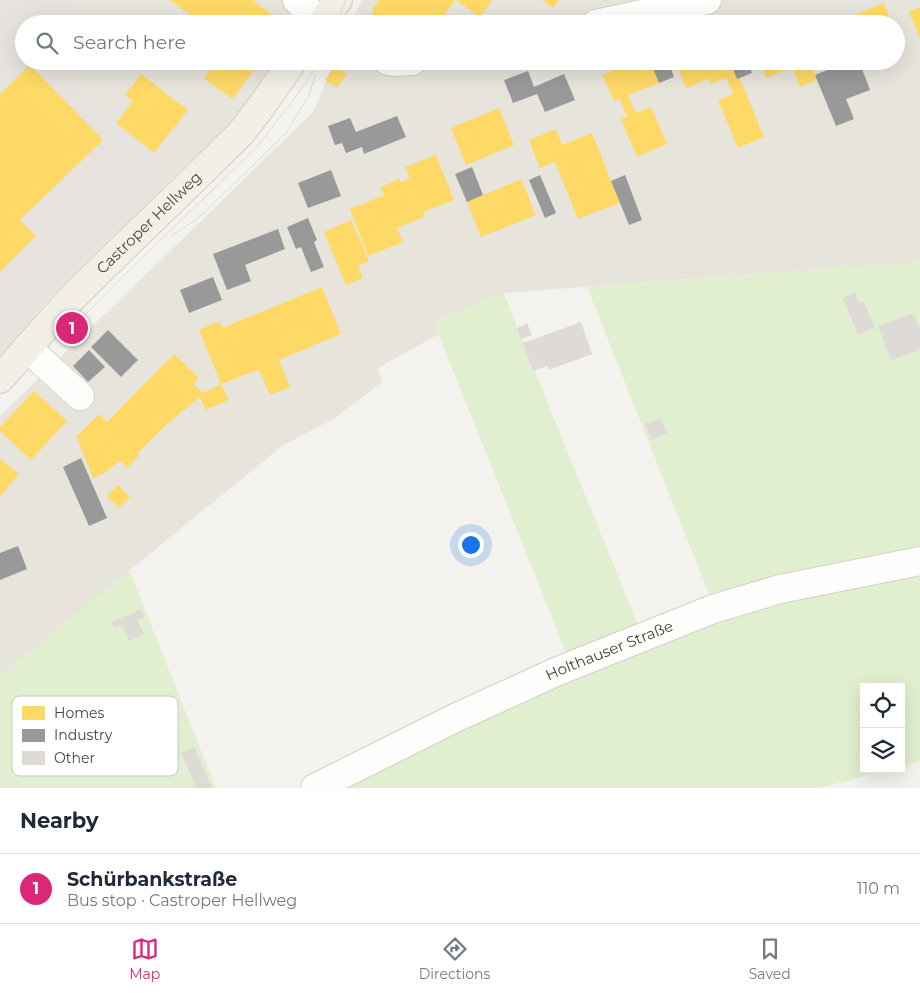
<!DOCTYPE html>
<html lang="en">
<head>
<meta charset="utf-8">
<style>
	:root { --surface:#fff; --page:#f2f2f3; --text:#1f2937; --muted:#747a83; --line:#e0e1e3; --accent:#db2777 }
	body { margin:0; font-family:Montserrat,sans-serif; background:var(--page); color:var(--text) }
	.controls { position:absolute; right:15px; bottom:15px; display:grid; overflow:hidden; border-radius:0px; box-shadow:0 5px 20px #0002 }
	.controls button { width:45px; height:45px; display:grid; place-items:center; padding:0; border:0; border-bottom:1px solid var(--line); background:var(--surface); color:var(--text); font:25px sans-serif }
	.you { position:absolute; left:470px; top:544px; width:18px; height:18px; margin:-12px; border:4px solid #fff; border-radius:50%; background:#1a73e8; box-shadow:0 0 0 8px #1a73e833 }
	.badge { display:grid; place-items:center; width:32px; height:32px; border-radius:50%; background:var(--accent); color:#fff; font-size:16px; font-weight:700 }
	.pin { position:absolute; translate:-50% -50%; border:2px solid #fff; box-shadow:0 1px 5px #0006 }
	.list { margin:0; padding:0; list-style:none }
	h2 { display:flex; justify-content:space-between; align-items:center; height:65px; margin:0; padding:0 20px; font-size:21px }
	h2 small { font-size:16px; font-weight:400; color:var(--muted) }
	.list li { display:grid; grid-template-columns:32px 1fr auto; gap:15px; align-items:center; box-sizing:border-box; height:70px; padding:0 20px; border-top:1px solid var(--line) }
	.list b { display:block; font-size:19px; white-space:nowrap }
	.list p { margin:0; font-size:16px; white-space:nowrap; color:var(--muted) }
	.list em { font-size:16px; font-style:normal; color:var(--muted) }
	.icon { flex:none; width:28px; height:28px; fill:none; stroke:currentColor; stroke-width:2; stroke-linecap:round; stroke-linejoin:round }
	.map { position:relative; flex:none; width:920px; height:788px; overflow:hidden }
	.search { position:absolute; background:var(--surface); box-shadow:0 5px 20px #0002; left:15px; right:15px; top:15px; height:55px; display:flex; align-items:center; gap:12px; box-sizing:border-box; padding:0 18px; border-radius:28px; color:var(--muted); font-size:19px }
	.sheet { height:135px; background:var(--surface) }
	nav { display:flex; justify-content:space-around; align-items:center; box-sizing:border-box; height:70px; border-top:1px solid var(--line); background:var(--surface); font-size:14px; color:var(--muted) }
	nav a { display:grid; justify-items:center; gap:2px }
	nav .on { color:var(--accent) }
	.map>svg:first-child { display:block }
	.residential { fill:#e7e4dc }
	.green { fill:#e1eecf }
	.parking { fill:#e6e3df }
	.homes { fill:#ffd966 }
	.industry { fill:#999 }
	.building { fill:#dedbd6 }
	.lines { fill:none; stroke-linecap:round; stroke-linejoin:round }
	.minor-casing { stroke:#d2d0cb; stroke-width:30 }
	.major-casing { stroke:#d6cebb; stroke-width:30 }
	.minor { stroke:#fdfdfc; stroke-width:28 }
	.major { stroke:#f2efe6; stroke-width:28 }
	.tram { stroke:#dbdbda; stroke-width:1 }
	.labels { text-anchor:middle; stroke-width:5; stroke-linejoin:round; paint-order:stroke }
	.street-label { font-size:15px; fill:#4b4439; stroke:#fff }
	.key { fill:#fff; stroke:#c9c7c4; stroke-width:1 }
	.key-label { font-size:14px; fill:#4b4439 }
</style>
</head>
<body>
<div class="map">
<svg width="920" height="788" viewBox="0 0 920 788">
	<rect width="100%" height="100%" fill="#f4f2ee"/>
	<g class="residential">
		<path d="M0,0H315L299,24H24V61H274L239,114L50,298L0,357Z"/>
		<path d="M363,0H920V259L914,262L504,293L434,321L439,334L378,368L382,382L335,418L282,446L0,676V416L314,111L334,61H896V24H350L352,17Z"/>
	</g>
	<g class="green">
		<path d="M920,259V550L712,601L587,287L914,262Z"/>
		<path d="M504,293L521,338L524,343L533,371H535L639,628L568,657L433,321Z"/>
		<path d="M920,566V761L901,766V687H864V769H891L820,788H328L718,615Z"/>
		<path d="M129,570L216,788H0V676Z"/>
	</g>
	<path class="parking" d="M0,0H65L100,24H24V61H79L70,77L112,128L169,169L0,339V272L36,236L20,220L102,140L30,65L0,94Z"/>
	<g class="homes">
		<path d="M170,0H253L280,21L281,24H202Z"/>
		<path d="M379,0H455L438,24H378L373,21V8Z"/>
		<path d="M456,0H492L480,17Z"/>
		<path d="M542,0H559L553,8Z"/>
		<path d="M884,3L892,24H844L842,20Z"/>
		<path d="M920,7V39L909,12Z"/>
		<path d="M217,61H263L255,72L253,71L233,99L204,79Z"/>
		<path d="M635,61H650L659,83L628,95L636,113L651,107L667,144L637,157L621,119L627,117L620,99L614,101L602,75Z"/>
		<path d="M675,61H730L737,79L740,78L764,137L738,148L718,100L733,94L726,78L711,84L708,79L686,88Z"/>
		<path d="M760,61H810L817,80L800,87L792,67L766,78Z"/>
		<path d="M859,61H878L861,68Z"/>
		<path d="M30,65L103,140L20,220L36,236L0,272V94Z"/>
		<path d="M335,66L347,74L337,88L325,80Z"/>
		<path d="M141,74L188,110L154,153L116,123L133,101L125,95Z"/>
		<path d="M499,108L514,145L466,165L451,128Z"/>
		<path d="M556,129L562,145L592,133L620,203L578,219L555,162L540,168L529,140Z"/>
		<path d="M436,155L454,200L423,212L425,217L397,228L403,242L368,256L350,209L384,195L381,187L399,179L401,182L410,178L405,167Z"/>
		<path d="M521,179L536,215L481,237L467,202Z"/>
		<path d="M351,220L369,261L358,266L363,278L346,285L324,232Z"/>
		<path d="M322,287L341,334L279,360L290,387L270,395L259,370L221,384L199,330L219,321L222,328Z"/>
		<path d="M174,354L199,378L193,384L203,393L221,384L229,400L206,410L200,397L166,425L138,453L140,455L127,468L120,461L103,474L93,478L76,435L80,433L99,414L107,422Z"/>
		<path d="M34,391L67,421L31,460L0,431V427Z"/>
		<path d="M0,459L19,474L0,497Z"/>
		<path d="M118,485L130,497L119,508L107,496Z"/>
	</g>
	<g class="industry">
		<path d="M650,61H668L674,77L659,83Z"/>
		<path d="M730,61H747L752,73L737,79Z"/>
		<path d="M849,61H859L870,90L846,99L854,119L836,126L815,75Z"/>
		<path d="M528,71L534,87L564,74L575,100L545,112L537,94L513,103L504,80Z"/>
		<path d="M397,116L406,137L364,154L362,147L346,153L342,143L335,145L328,126L350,118L356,132Z"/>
		<path d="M472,167L483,195L467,202L455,174Z"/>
		<path d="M331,170L341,196L308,208L298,183Z"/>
		<path d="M540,175L556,213L545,218L529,180Z"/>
		<path d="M625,175L642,220L629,225L611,181Z"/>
		<path d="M308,218L317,240L314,242L324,267L311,272L301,247L296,249L287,227Z"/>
		<path d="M278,229L285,249L245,265L251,281L227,290L213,254Z"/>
		<path d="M213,277L222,300L189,313L180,290Z"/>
		<path d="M108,330L138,360L121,377L91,347Z"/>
		<path d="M89,350L105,367L88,382L73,366Z"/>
		<path d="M81,458L107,518L89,526L63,467Z"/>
		<path d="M18,546L27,569L0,580V553Z"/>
	</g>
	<g class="building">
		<path d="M855,293L859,303L864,301L875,328L858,335L843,298Z"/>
		<path d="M914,313L920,330V350L891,360L878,326Z"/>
		<path d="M581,322L592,354L549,370L548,366L533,371L523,343Z"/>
		<path d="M527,323L532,335L521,339L517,328Z"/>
		<path d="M661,418L667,433L651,440L645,424Z"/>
		<path d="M141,609L144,617L137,620L144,634L129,641L122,625L114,628L112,622Z"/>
		<path d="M194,747L212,788H196L181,752Z"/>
	</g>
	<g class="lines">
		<g class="minor-casing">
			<g id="minor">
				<path d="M297,0L323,24"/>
				<path d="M596,24L707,0"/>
				<path d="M388,61L396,62L412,61"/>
				<path d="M27,348L80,396"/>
				<path id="s1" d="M315,788L455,718L558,671L713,609L780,589L920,561"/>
			</g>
		</g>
		<g class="major-casing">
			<g id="major">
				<path d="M321,24L338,0"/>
				<path id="s2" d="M0,379L43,330L71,299L129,242L181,192L241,133L261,107L293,61"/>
			</g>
		</g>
		<use href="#minor" class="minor"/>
		<use href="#major" class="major"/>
		<g class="tram">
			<path d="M336,24L346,0"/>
			<path d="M172,235L193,222L203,214L286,133L309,95L315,76"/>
			<path d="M72,328L125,274L257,147L294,99L320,61"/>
		</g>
	</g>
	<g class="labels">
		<g class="street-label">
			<text dy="5" stroke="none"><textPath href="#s2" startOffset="216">Castroper Hellweg</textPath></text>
			<text dy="5" stroke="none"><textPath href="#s1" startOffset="325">Holthauser Straße</textPath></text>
		</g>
	</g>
	<rect x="12" y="696" width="166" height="80" rx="8" class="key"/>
	<rect x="22" y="706" width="23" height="14" fill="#ffd966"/>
	<rect x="22" y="729" width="23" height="13" fill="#999"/>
	<rect x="22" y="751" width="23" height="14" fill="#dedbd6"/>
	<g class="key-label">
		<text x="54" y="718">Homes</text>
		<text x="54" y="740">Industry</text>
		<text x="54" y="763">Other</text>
	</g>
</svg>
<div class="controls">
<button><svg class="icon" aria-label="locate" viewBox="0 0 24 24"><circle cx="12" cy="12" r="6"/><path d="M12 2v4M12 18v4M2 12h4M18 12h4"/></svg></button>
<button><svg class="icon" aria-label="layers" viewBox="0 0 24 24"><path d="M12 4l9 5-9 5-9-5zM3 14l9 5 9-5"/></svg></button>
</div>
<div class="you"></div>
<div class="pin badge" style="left:72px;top:328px">1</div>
<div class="search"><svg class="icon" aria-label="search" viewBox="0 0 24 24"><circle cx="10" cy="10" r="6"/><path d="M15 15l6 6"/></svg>Search here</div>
</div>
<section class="sheet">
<h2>Nearby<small></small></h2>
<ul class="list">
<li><span class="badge">1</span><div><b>Schürbankstraße</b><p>Bus stop · Castroper Hellweg</p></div><em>110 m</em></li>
</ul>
</section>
<nav>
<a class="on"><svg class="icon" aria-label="map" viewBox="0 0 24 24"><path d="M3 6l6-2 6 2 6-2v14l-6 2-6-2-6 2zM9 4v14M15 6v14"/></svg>Map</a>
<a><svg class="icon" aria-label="directions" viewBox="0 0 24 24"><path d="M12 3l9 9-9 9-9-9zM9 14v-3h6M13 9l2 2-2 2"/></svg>Directions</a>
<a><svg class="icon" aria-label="saved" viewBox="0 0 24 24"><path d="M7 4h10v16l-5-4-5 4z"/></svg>Saved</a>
</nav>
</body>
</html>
